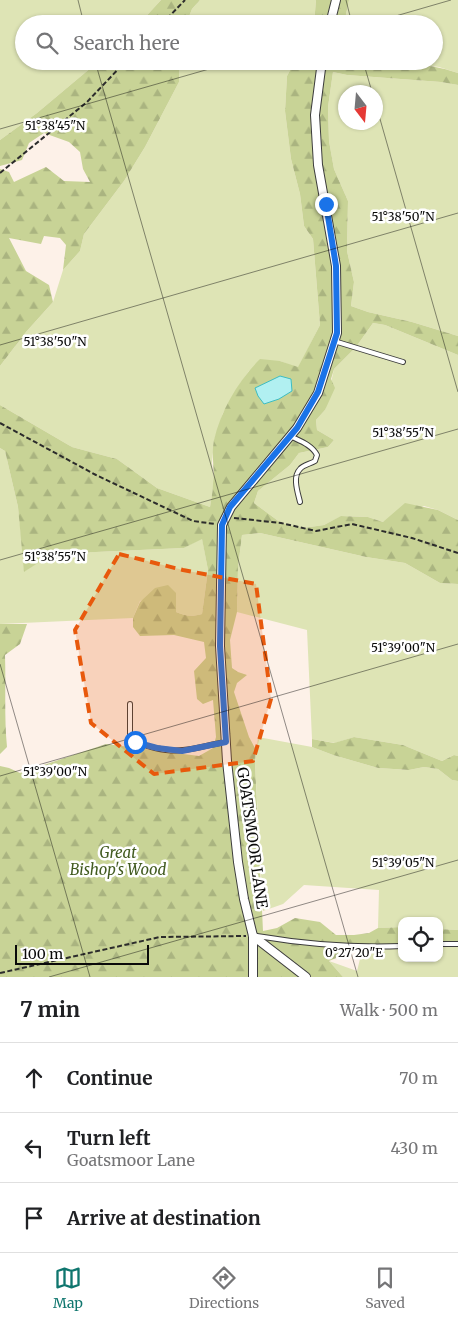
<!DOCTYPE html>
<html lang="en">
<head>
<meta charset="utf-8">
<style>
	:root { --surface:#fff; --page:#f6f6f6; --text:#202124; --muted:#757577; --line:#e0e0e0; --accent:#0f766e }
	body { margin:0; font-family:Merriweather,serif; background:var(--page); color:var(--text) }
	.controls { position:absolute; right:15px; bottom:15px; display:grid; overflow:hidden; border-radius:10px; box-shadow:0 1px 4px #0004 }
	.controls button { width:45px; height:45px; display:grid; place-items:center; padding:0; border:0; border-bottom:1px solid var(--line); background:var(--surface); color:var(--text); font:25px sans-serif }
	.compass { position:absolute; left:338px; top:85px; width:45px; height:45px; border-radius:50%; background:var(--surface); box-shadow:0 1px 4px #0004; rotate:164deg }
	.scale { position:absolute; left:15px; bottom:12px; width:134px; box-sizing:border-box; padding-left:5px; border:2px solid #0a0a0a; border-top:0; font-size:14px; line-height:18px; white-space:nowrap; color:#0a0a0a; -webkit-text-stroke:4px #fff; paint-order:stroke }
	.stop { position:absolute; width:15px; height:15px; margin:-11px; border:4px solid #1a73e8; border-radius:50%; background:#fff }
	.stop.end { background:#1a73e8; border-color:#fff; box-shadow:0 1px 5px #0008 }
	.list { margin:0; padding:0; list-style:none }
	h2 { display:flex; justify-content:space-between; align-items:center; height:65px; margin:0; padding:0 20px; font-size:21px }
	h2 small { font-size:16px; font-weight:400; color:var(--muted) }
	.list li { display:grid; grid-template-columns:32px 1fr auto; gap:15px; align-items:center; box-sizing:border-box; height:70px; padding:0 20px; border-top:1px solid var(--line) }
	.list b { display:block; font-size:19px; white-space:nowrap }
	.list p { margin:0; font-size:16px; white-space:nowrap; color:var(--muted) }
	.list em { font-size:16px; font-style:normal; color:var(--muted) }
	.icon { flex:none; width:28px; height:28px; fill:none; stroke:currentColor; stroke-width:2; stroke-linecap:round; stroke-linejoin:round }
	.map { position:relative; flex:none; width:458px; height:977px; overflow:hidden }
	.search { position:absolute; background:var(--surface); box-shadow:0 1px 4px #0004; left:15px; right:15px; top:15px; height:55px; display:flex; align-items:center; gap:12px; box-sizing:border-box; padding:0 18px; border-radius:28px; color:var(--muted); font-size:19px }
	.sheet { height:275px; background:var(--surface) }
	nav { display:flex; justify-content:space-around; align-items:center; box-sizing:border-box; height:70px; border-top:1px solid var(--line); background:var(--surface); font-size:14px; color:var(--muted) }
	nav a { display:grid; justify-items:center; gap:2px }
	nav .on { color:var(--accent) }
	.map>svg:first-child { display:block }
	.grass { fill:#dee4b5; fill-rule:evenodd }
	.forest { fill:url(#forest-firs) }
	.water { fill:#b1f0f1; stroke:#3dbdc2 }
	.lines { fill:none; stroke-linecap:round; stroke-linejoin:round }
	.service-casing { stroke:#3d3d3d; stroke-width:6 }
	.minor-casing { stroke:#3d3d3d; stroke-width:10 }
	.path { stroke:#2c2c2c; stroke-width:2; stroke-dasharray:5 2.5; stroke-linecap:butt }
	.service { stroke:#fff; stroke-width:4 }
	.minor { stroke:#fff; stroke-width:8 }
	.route { stroke:#1a73e8; stroke-width:6 }
	.marked { fill:#e8590c; fill-opacity:0.2; stroke:#e8590c; stroke-width:4; stroke-dasharray:10 6; stroke-linejoin:round }
	.ticks { fill:none; stroke:#0a0a0a; stroke-width:1; stroke-opacity:0.45 }
	.labels { text-anchor:middle; stroke-width:5; stroke-linejoin:round; paint-order:stroke }
	.street-label { font-size:15px; fill:#0a0a0a; stroke:#fff }
	.park-label { font-size:15px; font-style:italic; fill:#425b20; stroke:#fff }
	.ticks-label { font-size:12px; text-anchor:middle; fill:#0a0a0a; stroke:#fff; stroke-width:5; stroke-linejoin:round; paint-order:stroke }
</style>
</head>
<body>
<div class="map">
<svg width="458" height="977" viewBox="0 0 458 977">
	<defs>
		<pattern id="forest-firs" width="22" height="20" patternUnits="userSpaceOnUse" patternTransform="scale(1.25)"><rect width="22" height="20" fill="#c8d396"/><path d="M5 1l3.5 6h-7zM16 11l3.5 6h-7z" fill="#aab480"/></pattern>
	</defs>
	<rect width="100%" height="100%" fill="#fdf1e8"/>
	<g class="grass">
		<path d="M0,0H161L139,24H24V61H99L37,113L0,140Z"/>
		<path d="M200,0H316L314,24H186L192,9Z"/>
		<path d="M349,0H458V73L439,67L393,61H434V24H344Z"/>
		<path d="M179,61H295L287,76L285,111L291,159L300,194L304,226L313,239L320,325L298,368L280,361L249,371L241,382L223,413L214,441L212,463L214,482L210,507L157,488L117,459L72,447L0,405V366L26,332L53,302L63,270L80,251L84,234L124,181L145,147L179,82Z"/>
		<path d="M333,72L347,75L441,82L458,85V336L412,322L368,312L351,306L354,282L347,251L348,201L334,169L329,141L328,107ZM346,92H376V122H346Z"/>
		<path d="M373,323L385,325L458,355V520L438,510L424,506L383,522L368,517L342,516L324,525L303,528L281,523L254,503L258,491L290,465L299,453L328,447L334,440L317,430L316,420L325,410L334,369L356,347Z"/>
		<path d="M0,448L5,451L18,507L25,571L51,554L184,548L202,538L208,570L202,614C192,617 185,616 176,612V593L140,601L133,618L0,624Z"/>
		<path d="M260,533L366,557L405,563L440,583L458,584V756L454,755L442,761L403,745L354,737L335,743L312,739L307,630L237,612L238,568L242,535Z"/>
		<path d="M258,737L312,747L333,755L378,768L409,770L424,767L438,769L452,780L458,781V930L439,929V921H402V927L378,928L379,890L304,885L283,904L263,911L255,763Z"/>
		<path d="M439,944H458V977H343L329,961L357,971L363,947L402,946V958H439Z"/>
	</g>
	<g class="forest">
		<path d="M161,0H200L192,9L186,24H139Z"/>
		<path d="M316,0H349L344,24H314Z"/>
		<path d="M99,61H179V82L145,147L124,181L84,234L80,251L63,270L66,245L60,238L44,236L41,244L9,238L26,271L49,285L53,302L26,332L0,366V169L9,172L14,182L46,167L64,181L90,182L83,169L80,152L69,142L44,133L29,143L22,160L0,166V140L37,113Z"/>
		<path d="M295,61C349,61 406,56 458,73V85L441,82L347,75L333,72L328,107L329,141L334,169L348,201L347,251L354,282L351,306L368,312L412,322L458,336V355L385,325L373,323L356,347L334,369L331,379L335,388L325,410L316,420L317,430L334,440L328,447L299,453L290,465L258,491L254,503L281,523L303,528L324,525L341,516L368,517L383,522L405,503L438,510L458,520V584L440,583L405,563L366,557L260,533L242,535L238,568L237,612L230,640L232,668L238,672L247,675L237,683L234,692L249,737L256,750L255,763L263,931L277,928L295,918L320,922L336,935H354L369,933L378,928L402,927V946L363,947L329,961L343,977H0V766L9,768L20,773L106,744L199,756L213,748L216,737L213,700L203,704L197,699L194,671L206,658L204,642L174,635L140,636L133,627V618L140,602L155,588L168,585L176,593V612C185,616 192,617 202,614L208,570L202,539L184,548L52,554L24,572L18,507L5,451L0,448V405L72,447L117,459L157,488L210,507C211,499 213,491 213,484C215,469 211,455 214,440C221,410 238,381 260,359L280,361L298,367L320,325L313,239L304,226L300,194L291,159L285,111L287,76Z"/>
		<path d="M0,624H27L20,644L5,655C6,686 4,717 7,747L0,754Z"/>
		<path d="M354,737L403,745L442,761L454,755L458,756V781L452,780L438,769L424,767L409,770L378,768L333,755L312,747V739L334,743Z"/>
		<path d="M439,929L458,930V943L439,944Z"/>
	</g>
	<path class="water" d="M280,376L291,379L292,391L279,399L264,404L258,396L255,388Z"/>
	<g class="lines">
		<g class="service-casing">
			<g id="service">
				<path d="M334,341L403,362"/>
				<path d="M290,436C300,441 312,445 317,455L315,461C310,464 303,465 300,469C292,477 298,493 300,502"/>
				<path d="M130,704V737C140,747 169,752 183,750C197,749 211,744 226,742"/>
				<path d="M257,936C305,944 353,948 402,946"/>
				<path d="M439,944H458"/>
			</g>
		</g>
		<g class="minor-casing">
			<g id="minor">
				<path d="M330,24L336,0"/>
				<path d="M253,936L306,977"/>
				<path d="M253,977V936L244,899L238,862L227,761L220,646L222,525L231,507L297,428L318,393L337,333L336,266L318,165L315,115L322,61"/>
			</g>
		</g>
		<g class="path">
			<path d="M162,24L185,0"/>
			<path d="M0,173L87,102L126,61"/>
			<path d="M0,423L96,475L193,521L215,524"/>
			<path d="M234,518L281,523L316,531L352,524L412,538L458,553"/>
			<path d="M0,973L160,937L246,936"/>
		</g>
		<use href="#service" class="service"/>
		<use href="#minor" class="minor"/>
	</g>
	<g class="lines">
		<path class="route" d="M135,742L157,748L182,751L226,742L220,646L222,525L230,507L297,428L318,392L337,333L336,266L326,204"/>
	</g>
	<path class="marked" d="M119,554L183,570L256,584L271,699L253,761L154,774L91,723L75,630Z"/>
	<path class="ticks" d="M78,0L84,24M346,0L352,24M368,24L451,0M95,61L358,977M363,61L372,92M376,105L458,392M0,129L237,61M0,345L458,213M0,560L458,429M0,664L90,977M0,776L458,644M49,977L458,860"/>
	<g class="labels">
		<g class="street-label">
			<text transform="translate(252 838) rotate(82)" y="5">GOATSMOOR LANE</text>
		</g>
		<g class="park-label">
			<text x="118" y="858">Great<tspan x="118" dy="17">Bishop's Wood</tspan></text>
		</g>
	</g>
	<g class="ticks-label">
		<text x="55" y="130">51°38'45"N</text>
		<text x="403" y="221">51°38'50"N</text>
		<text x="55" y="346">51°38'50"N</text>
		<text x="403" y="437">51°38'55"N</text>
		<text x="55" y="561">51°38'55"N</text>
		<text x="403" y="652">51°39'00"N</text>
		<text x="55" y="776">51°39'00"N</text>
		<text x="403" y="867">51°39'05"N</text>
		<text x="354" y="957">0°27'20"E</text>
	</g>
</svg>
<div class="controls">
<button><svg class="icon" aria-label="locate" viewBox="0 0 24 24"><circle cx="12" cy="12" r="6"/><path d="M12 2v4M12 18v4M2 12h4M18 12h4"/></svg></button>
</div>
<svg class="compass" viewBox="-18 -18 36 36"><path d="M0-13l5 13h-10z" fill="#e53935"/><path d="M0 13l5-13h-10z" fill="#757577"/></svg>
<div class="scale">100 m</div>
<div class="stop" style="left:135px;top:742px"></div>
<div class="stop end" style="left:326px;top:204px"></div>
<div class="search"><svg class="icon" aria-label="search" viewBox="0 0 24 24"><circle cx="10" cy="10" r="6"/><path d="M15 15l6 6"/></svg>Search here</div>
</div>
<section class="sheet">
<h2>7 min<small>Walk · 500 m</small></h2>
<ul class="list">
<li><svg class="icon" aria-label="ahead" viewBox="0 0 24 24"><path d="M12 20V5M6 11l6-6 6 6"/></svg><div><b>Continue</b></div><em>70 m</em></li>
<li><svg class="icon" aria-label="left" viewBox="0 0 24 24"><path d="M17 20v-9H6M10 6l-5 5 5 5"/></svg><div><b>Turn left</b><p>Goatsmoor Lane</p></div><em>430 m</em></li>
<li><svg class="icon" aria-label="arrive" viewBox="0 0 24 24"><path d="M6 21V4h12l-3 4 3 4H6"/></svg><div><b>Arrive at destination</b></div></li>
</ul>
</section>
<nav>
<a class="on"><svg class="icon" aria-label="map" viewBox="0 0 24 24"><path d="M3 6l6-2 6 2 6-2v14l-6 2-6-2-6 2zM9 4v14M15 6v14"/></svg>Map</a>
<a><svg class="icon" aria-label="directions" viewBox="0 0 24 24"><path d="M12 3l9 9-9 9-9-9zM9 14v-3h6M13 9l2 2-2 2"/></svg>Directions</a>
<a><svg class="icon" aria-label="saved" viewBox="0 0 24 24"><path d="M7 4h10v16l-5-4-5 4z"/></svg>Saved</a>
</nav>
</body>
</html>
